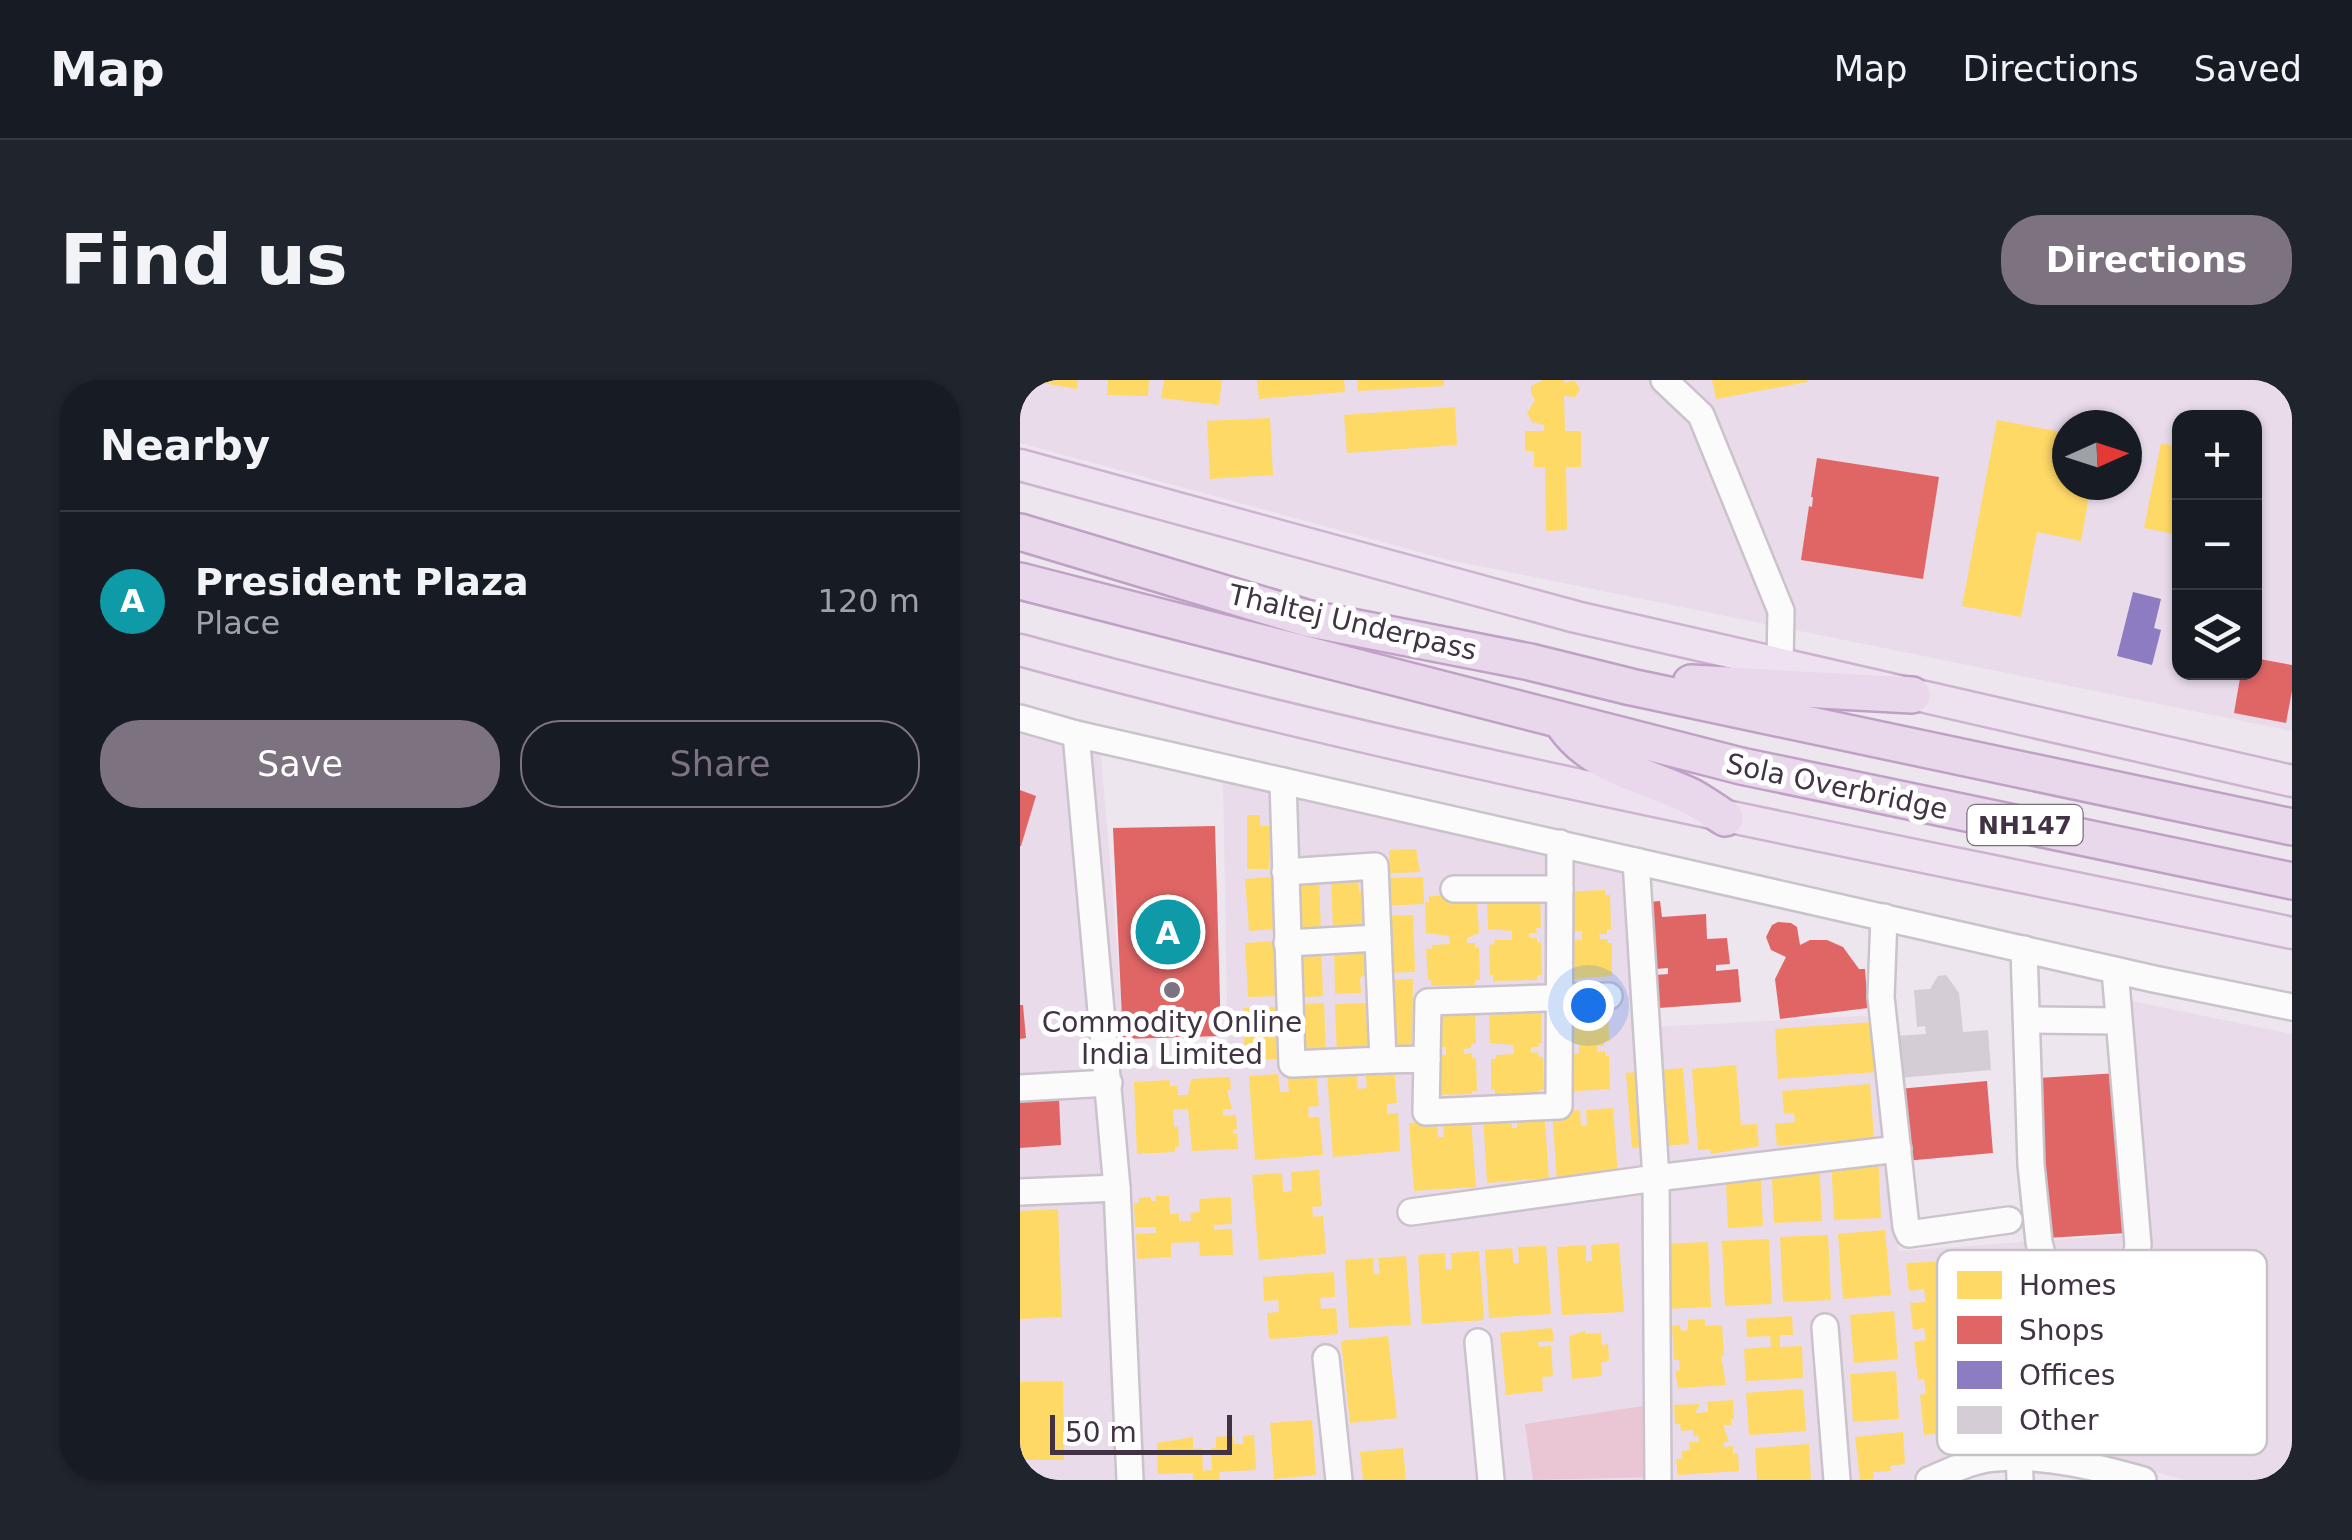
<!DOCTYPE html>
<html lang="en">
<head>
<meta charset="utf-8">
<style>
	:root { --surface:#171b24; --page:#20242c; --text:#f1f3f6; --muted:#9ea1a6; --line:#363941; --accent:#7d7280 }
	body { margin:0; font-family:"DejaVu Sans",sans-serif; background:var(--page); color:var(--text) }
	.controls { position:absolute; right:30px; top:30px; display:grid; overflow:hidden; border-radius:20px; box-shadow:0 2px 8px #0004 }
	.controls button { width:90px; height:90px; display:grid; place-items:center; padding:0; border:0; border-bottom:2px solid var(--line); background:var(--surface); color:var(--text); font:50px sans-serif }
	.compass { position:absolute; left:1032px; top:30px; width:90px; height:90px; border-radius:50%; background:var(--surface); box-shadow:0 2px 8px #0004; rotate:87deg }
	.scale { position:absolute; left:30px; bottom:25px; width:182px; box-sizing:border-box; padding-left:10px; border:5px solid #413344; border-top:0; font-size:28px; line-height:35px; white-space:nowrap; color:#413344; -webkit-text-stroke:8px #fff; paint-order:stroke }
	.you { position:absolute; left:568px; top:625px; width:35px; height:35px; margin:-25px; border:8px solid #fff; border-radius:50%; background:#1a73e8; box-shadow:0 0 0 15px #1a73e833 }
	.badge { display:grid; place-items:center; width:65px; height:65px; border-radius:50%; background:var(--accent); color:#fff; font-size:32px; font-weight:700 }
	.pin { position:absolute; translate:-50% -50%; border:5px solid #fff; box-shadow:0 2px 10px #0006 }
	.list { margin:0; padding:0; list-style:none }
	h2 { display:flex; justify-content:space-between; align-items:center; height:130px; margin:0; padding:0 40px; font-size:42px }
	h2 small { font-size:32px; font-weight:400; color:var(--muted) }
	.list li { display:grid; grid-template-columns:65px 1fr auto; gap:30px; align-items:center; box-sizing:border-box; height:180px; padding:0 40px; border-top:2px solid var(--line) }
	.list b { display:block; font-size:38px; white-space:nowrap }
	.list p { margin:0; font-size:32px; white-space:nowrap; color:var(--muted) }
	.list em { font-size:32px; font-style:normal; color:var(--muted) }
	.actions { display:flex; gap:20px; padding:30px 40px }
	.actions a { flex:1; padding:22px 0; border:2px solid var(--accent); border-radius:40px; text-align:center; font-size:35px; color:var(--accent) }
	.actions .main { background:var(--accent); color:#fff }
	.icon { flex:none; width:55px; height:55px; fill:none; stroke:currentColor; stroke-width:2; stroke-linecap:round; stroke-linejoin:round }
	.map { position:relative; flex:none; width:1272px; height:1100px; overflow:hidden; border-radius:40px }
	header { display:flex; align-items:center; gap:60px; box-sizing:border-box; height:140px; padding:0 50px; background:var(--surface); border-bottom:2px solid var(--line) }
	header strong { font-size:48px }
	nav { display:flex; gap:55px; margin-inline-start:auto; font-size:35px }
	.intro { display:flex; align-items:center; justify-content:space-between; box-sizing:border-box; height:240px; padding:0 60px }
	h1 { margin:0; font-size:70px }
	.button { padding:25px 45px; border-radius:40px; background:var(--accent); color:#fff; font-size:35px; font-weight:700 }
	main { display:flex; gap:60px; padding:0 60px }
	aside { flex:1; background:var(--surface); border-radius:40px; box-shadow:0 2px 8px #0004 }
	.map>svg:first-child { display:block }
	.residential { fill:#e9dbea; fill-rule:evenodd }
	.green { fill:#eac5d4 }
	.homes { fill:#ffd966 }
	.shops { fill:#e06666 }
	.offices { fill:#8e7cc3 }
	.building { fill:#d5cdd6 }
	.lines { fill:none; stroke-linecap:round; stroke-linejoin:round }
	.minor-casing { stroke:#cbc3cc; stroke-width:30 }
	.major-casing { stroke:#ceb3d1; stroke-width:35 }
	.highway-casing { stroke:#c0a1c6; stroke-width:40 }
	.minor { stroke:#fcfbfc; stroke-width:25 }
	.major { stroke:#efe2f0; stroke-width:30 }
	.highway { stroke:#e9d7eb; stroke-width:35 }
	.poi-dot { fill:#7d7280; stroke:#fff; stroke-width:4 }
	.labels { text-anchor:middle; stroke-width:10; stroke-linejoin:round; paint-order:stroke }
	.shield { fill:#fff; stroke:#7a707c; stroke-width:2.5 }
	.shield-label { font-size:25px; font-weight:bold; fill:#413344 }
	.street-label { font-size:28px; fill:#413344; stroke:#fff }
	.poi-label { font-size:28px; fill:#413344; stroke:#fff }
	.key { fill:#fff; stroke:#c6c2c7; stroke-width:2.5 }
	.key-label { font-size:28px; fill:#413344 }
</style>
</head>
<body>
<header>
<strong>Map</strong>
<nav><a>Map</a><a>Directions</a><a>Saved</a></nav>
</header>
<div class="intro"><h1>Find us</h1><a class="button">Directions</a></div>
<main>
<aside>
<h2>Nearby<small></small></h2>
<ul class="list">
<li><span class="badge" style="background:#0f9aa8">A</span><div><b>President Plaza</b><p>Place</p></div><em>120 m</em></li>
</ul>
<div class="actions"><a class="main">Save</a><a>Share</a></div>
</aside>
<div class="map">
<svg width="1272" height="1100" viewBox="0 0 1272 1100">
	<rect width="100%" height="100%" fill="#ede6ee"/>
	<g class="residential">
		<path d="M0,0H1272V351L425,179L0,63ZM1160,38H1234V292H1160ZM1047,45H1107V105H1047Z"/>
		<path d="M0,354L81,374L107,688L208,680L203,400L601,488L614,648L858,635L878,871L1117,854L1111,621L1272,654V1100H1165L1083,1078L968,1070L889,1100H0Z"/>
	</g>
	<path class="green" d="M623,1026L634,1097L513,1100L505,1044Z"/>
	<g class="homes">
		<path d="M4,0H58L57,9Z"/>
		<path d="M88,0H129L128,16L87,15Z"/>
		<path d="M144,0H202L199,25L141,18Z"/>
		<path d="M237,0H324L325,12L239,19Z"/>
		<path d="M337,0H424V6L338,11Z"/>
		<path d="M523,0H544V3L554,0L560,9L555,17L544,16L545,51H561V87H546L547,150L526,151L525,87H514V71H505V51H524V45L512,42L507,33L515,20L511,14V6Z"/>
		<path d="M692,0H787V2L696,19Z"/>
		<path d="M435,27L437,65L327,73L324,35Z"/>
		<path d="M250,38L253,95L190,99L187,41Z"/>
		<path d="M977,40L1047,53V105H1071L1061,161L1017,152L1001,237L942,226Z"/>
		<path d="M1141,63L1160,67V155L1124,148Z"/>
		<path d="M227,435H240V446H252L249,489H227Z"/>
		<path d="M396,469L400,492L360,494V484L370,483L369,470Z"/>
		<path d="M252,497L256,549L229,551L225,499Z"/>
		<path d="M299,497L301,552L268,553L266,498Z"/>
		<path d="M403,497L404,524L366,526L365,498Z"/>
		<path d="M338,498L339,511H345L342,549H313L311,499Z"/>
		<path d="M585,510V515H590L591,549H587V554H579L580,559H587L588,563H592V596L544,600L545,561L562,560V551L544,552L541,512Z"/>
		<path d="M520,514L521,548H516L517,553H509V558H517V562L521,563L522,595H517V600L473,601V595H470L469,565L475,564L474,560H492V551L468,549L467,517Z"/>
		<path d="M453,515L457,519L459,553L447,558V563H455V568L459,567L460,600H455V605L411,606V600H408L406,569H412V565L430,564L429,556L406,553L405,522H409V516Z"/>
		<path d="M393,535L395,592L360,593L358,536Z"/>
		<path d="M256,561L259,616L228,617L225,563Z"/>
		<path d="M339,561L340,574L344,573L345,596L340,597L341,613L315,614L314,562Z"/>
		<path d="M301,562L303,616L274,618L269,578Z"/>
		<path d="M393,599L392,671L363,672L361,600Z"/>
		<path d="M304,623L306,675L275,677L272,625Z"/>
		<path d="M346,623L348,677H317L315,624Z"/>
		<path d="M255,627L257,679L225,680L223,628Z"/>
		<path d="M588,628L589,661L584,662V666H577V672L585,671V676H589L590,709L541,712L542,673H559V664L542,665L535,630Z"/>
		<path d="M521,629L522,663H518L519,667H511V673L518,672L519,677H523L524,710H519V713L475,715V709L471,710V679H476V675L494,674L493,665L470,663L469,632Z"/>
		<path d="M455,630L456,663L451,664V668L444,669V674L452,673V678H456L457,711H452V714L408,715L409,676L426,675V667H409L402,632Z"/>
		<path d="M853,642L857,692L758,699L755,649Z"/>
		<path d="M716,685L721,745L737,744L739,766L691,774L690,769L678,770L672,689Z"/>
		<path d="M374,687L377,723L367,724V734L378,733L380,771L313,777L307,693L336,690L338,709L347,708L345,689Z"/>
		<path d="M663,688L669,764L612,768L606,693Z"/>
		<path d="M296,691L299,726L288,727L289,738L299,737L303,775L235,780L229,696L258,694L260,712H269L267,693Z"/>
		<path d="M210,697L211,710H207L212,729H203V736L216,735L217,749H213V754L217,753L218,769L172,771L168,729L153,730L154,747L158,746L159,767H155V772L117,774L114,702L150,700V706H157L158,715H168L171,699Z"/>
		<path d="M850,704L854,758L757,766L755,744L775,742L774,733L764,734L762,711Z"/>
		<path d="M593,728L598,796L537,801L532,732L560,730L561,746H567L566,730Z"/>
		<path d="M524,730L529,798L467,803L463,734L491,732L492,748H497V732Z"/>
		<path d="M451,739L456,807L394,811L389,743L417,741L418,757H424L423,740Z"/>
		<path d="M858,772L861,838L814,840L811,774Z"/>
		<path d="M799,775L802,841L754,843L751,778Z"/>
		<path d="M740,781L743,846L708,848L705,783Z"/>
		<path d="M299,790L302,826L292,827L293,837L303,836L306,874L239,880L232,795L262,793L263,812L272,811L271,792Z"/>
		<path d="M135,816H149L150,834H159V841H171L170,833L180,832L179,819L211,817L212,844L194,845V850L212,849L213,875L180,876L179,862L151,863V877L117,879L116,854L136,853V847H115L114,823H119V818L131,817V821H136Z"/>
		<path d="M38,829L42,937L0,939V831Z"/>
		<path d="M865,850L871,915L823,919L818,854Z"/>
		<path d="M808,855L811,920L763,922L760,857Z"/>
		<path d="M749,859L752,924L705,926L702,861Z"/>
		<path d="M688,862L691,927L644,929L641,864Z"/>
		<path d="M599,863L604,932L542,935L537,867L566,865V881H572L571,865Z"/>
		<path d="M526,866L531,934L469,938L465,870L492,868L494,884L499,883L498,867Z"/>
		<path d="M459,871L464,940L402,944L398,875L425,873L426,889H432L431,873Z"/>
		<path d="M995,873L998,900L977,902L978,915L998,913L1001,939L949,944L948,934H941L942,945L921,947L924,974L935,973L933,959L964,956L973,1048L904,1055L900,1015L906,1014L904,999L898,1000L894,962L906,960L904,948L893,950L890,923L906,922L904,909L889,911L886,883L934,881L936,901L955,899L954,891L942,892L940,878Z"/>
		<path d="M386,876L391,945L329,948L325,880L353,878L354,894H360L358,878Z"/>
		<path d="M314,892L315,917L300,918L301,929L316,928L318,954L249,959L247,933L259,932L258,920L244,921L243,897Z"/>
		<path d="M874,931L878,979L834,983L830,935Z"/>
		<path d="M772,936L773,955H760V967L782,966L783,998L726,1001L724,969L751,967L750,956L727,957L726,939Z"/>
		<path d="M685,939V946L702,945L704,976H701L706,1005L658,1008L655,991L660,990L659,980H654L652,946L660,945L661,951L668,950V940Z"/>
		<path d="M532,948L534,961L518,962L519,967L531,966L533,996L522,997L523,1011L486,1015L480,953Z"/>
		<path d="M565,951V954L581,953L582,965L588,964L589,981L581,982L582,996L552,999L549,956Z"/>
		<path d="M368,956L377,1038L330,1043L321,961Z"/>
		<path d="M876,991L879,1039L833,1042L830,994Z"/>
		<path d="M43,1001L44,1080H0V1002Z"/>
		<path d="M783,1009L786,1051L729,1055L726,1013Z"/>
		<path d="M713,1020L714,1039H711V1045H703L709,1062H704V1067L713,1066V1074L718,1073L719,1091L658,1095L656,1079H662V1071L670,1070L669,1062H679L678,1055L673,1056V1050L661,1051L660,1044H655L654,1025L680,1024L675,1033L688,1032L687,1022Z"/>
		<path d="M292,1040L296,1095L254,1099L250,1043Z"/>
		<path d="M883,1052L885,1084L870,1086L871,1091L853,1092L854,1099L840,1100L835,1057Z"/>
		<path d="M234,1055L236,1090L199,1092L200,1100H173V1093L138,1094L137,1063L173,1057V1069L182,1068L183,1091L192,1090L191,1068H196V1057L213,1056L214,1064H223V1056Z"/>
		<path d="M789,1064L791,1100H737L735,1068Z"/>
		<path d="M383,1068L386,1100H343L340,1072Z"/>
	</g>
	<g class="shops">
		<path d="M797,78L919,97L903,199L781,180L789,126L792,127L793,117H791Z"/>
		<path d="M1234,278L1272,285V311L1266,343L1214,333L1221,292H1234Z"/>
		<path d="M0,410L16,416L1,466H0Z"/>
		<path d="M195,446L201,656L103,659L93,448Z"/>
		<path d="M640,521L642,537L686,534L687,559L707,558L710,584L696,585V591L718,589L721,622L625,629L623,596L648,594V588L624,590L607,524Z"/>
		<path d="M758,542L771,543L777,547L780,565L790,560H807L823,567L839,589H845L848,628L760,639L755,599L766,577L751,570L746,557L752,545Z"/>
		<path d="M0,625H3L6,658L0,659Z"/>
		<path d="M1098,693L1107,853L1028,858L1018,698Z"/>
		<path d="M967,701L973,773L885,781L878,709Z"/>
		<path d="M39,718L41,765L0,768V721Z"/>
	</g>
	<path class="offices" d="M1113,212L1141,219L1134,248L1141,250L1132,285L1097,276Z"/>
	<path class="building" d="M926,595L939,613L943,652L968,650L971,690L878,698L874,656L906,654L905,646L897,647L894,610L910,609L918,596Z"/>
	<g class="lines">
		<g class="minor-casing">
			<g id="minor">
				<path d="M644,0L681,35L761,231L760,282"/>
				<path d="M0,338L56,354L1134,599L1272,627"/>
				<path d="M56,354L97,808L110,1100"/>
				<path d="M263,401L272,684L363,680L355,486L265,492"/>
				<path d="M434,509H540"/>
				<path d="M864,537L861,617L886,847L889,854L989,840"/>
				<path d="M267,563L358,558"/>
				<path d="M1004,569L1011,785L1019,862L1025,887C1046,900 1092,893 1115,884L1118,865L1095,590"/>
				<path d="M1007,640L1097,641"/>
				<path d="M407,679L408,622L589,616"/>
				<path d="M363,680L407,679L406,732L539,726L540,463"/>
				<path d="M0,708L89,703"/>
				<path d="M0,812L97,808"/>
				<path d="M391,832L636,798L616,481"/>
				<path d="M995,944L1000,1100"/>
				<path d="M805,947L817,1100"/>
				<path d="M458,962L471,1100"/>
				<path d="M306,978L319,1100"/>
				<path d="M638,1100L636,798L878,769"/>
				<path d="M909,1100C929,1092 953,1079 976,1078C1025,1074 1076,1087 1123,1100"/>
			</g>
		</g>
		<g class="major-casing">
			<g id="major">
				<path d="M0,85L556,237L1272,401"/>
				<path d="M0,270C419,385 847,463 1272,553"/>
			</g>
		</g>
		<g class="highway-casing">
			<g id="highway">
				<path d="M0,152L286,238L510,282L611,307L1272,447"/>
				<path d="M0,201L721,386L1272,501"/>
				<path d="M671,303L892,315"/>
				<path d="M544,345C574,388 627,395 672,417C683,423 694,431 705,438"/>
			</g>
		</g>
		<use href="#minor" class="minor"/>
		<use href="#major" class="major"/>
		<use href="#highway" class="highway"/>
	</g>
	<circle class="poi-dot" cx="152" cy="610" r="10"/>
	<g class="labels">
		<rect class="shield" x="947.5" y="425" width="115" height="40" rx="8"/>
		<g class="shield-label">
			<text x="1005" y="454">NH147</text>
		</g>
		<g class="street-label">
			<text transform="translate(333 242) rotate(13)" y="10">Thaltej Underpass</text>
			<text transform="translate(817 406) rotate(12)" y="10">Sola Overbridge</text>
		</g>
		<g class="poi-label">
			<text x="152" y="652">Commodity Online<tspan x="152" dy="32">India Limited</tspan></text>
		</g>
	</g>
	<rect x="917" y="870" width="330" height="205" rx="15" class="key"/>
	<rect x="937" y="891" width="45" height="28" fill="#ffd966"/>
	<rect x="937" y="936" width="45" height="28" fill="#e06666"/>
	<rect x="937" y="981" width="45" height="28" fill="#8e7cc3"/>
	<rect x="937" y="1026" width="45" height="28" fill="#d5cdd6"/>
	<g class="key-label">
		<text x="999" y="915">Homes</text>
		<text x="999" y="960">Shops</text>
		<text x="999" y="1005">Offices</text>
		<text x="999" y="1050">Other</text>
	</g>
</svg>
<div class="controls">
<button>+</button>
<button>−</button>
<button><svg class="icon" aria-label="layers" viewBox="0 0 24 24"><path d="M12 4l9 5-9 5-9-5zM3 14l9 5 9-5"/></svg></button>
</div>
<svg class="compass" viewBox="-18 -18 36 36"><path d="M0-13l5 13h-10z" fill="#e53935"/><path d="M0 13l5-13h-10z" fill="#9ea1a6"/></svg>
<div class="scale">50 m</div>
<div class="you"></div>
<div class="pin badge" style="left:148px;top:552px;background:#0f9aa8">A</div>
</div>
</main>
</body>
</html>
